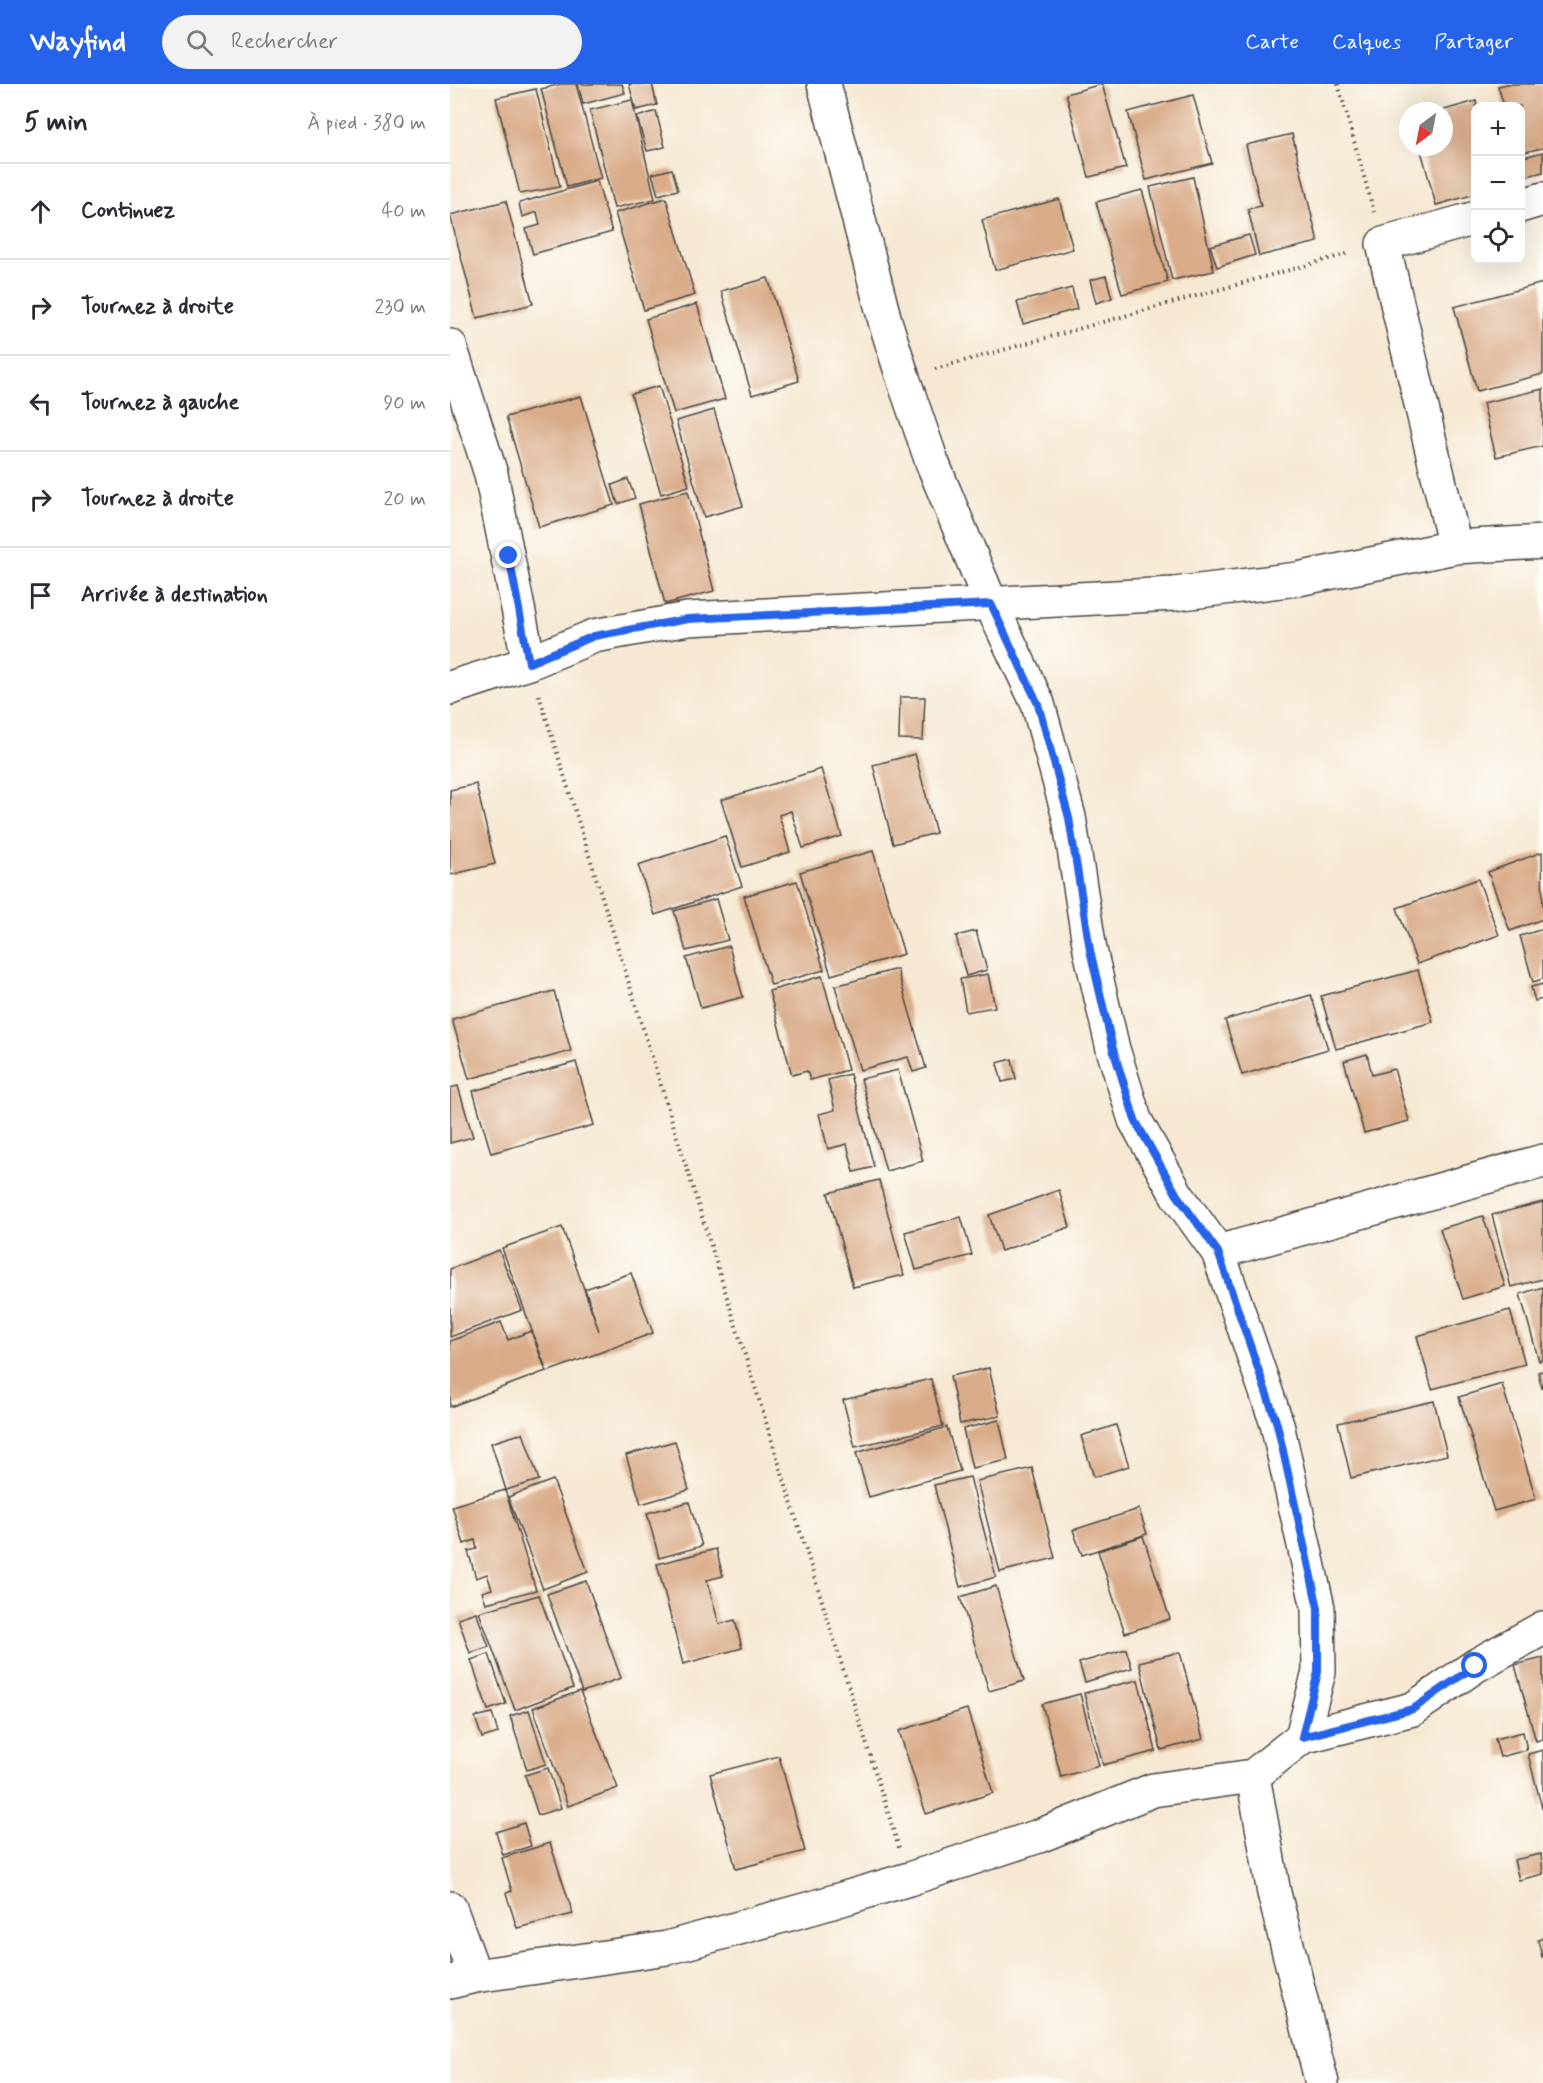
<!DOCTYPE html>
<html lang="fr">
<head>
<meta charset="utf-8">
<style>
	:root { --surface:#fff; --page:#f2f2f3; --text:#2b2b33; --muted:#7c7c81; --line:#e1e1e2; --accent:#2563eb }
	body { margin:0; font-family:Mynerve,sans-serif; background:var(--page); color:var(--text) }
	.controls { position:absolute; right:18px; top:18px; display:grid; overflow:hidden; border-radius:12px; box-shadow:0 6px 24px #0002 }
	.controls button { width:54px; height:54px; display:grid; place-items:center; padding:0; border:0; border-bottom:2px solid var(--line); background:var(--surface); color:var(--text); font:30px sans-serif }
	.compass { position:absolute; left:949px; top:18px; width:54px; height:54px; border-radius:50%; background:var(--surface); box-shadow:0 6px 24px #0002; rotate:212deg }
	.stop { position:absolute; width:18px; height:18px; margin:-14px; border:4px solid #2563eb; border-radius:50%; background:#fff }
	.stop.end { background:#2563eb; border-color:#fff; box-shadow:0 2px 6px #0008 }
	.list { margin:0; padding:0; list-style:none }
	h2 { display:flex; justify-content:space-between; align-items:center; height:78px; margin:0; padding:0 24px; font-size:26px }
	h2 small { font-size:20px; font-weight:400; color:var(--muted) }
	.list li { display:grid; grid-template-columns:39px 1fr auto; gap:18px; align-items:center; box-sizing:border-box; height:96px; padding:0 24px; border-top:2px solid var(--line) }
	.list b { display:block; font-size:22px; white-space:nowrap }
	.list em { font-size:20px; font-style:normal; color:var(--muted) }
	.icon { flex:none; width:33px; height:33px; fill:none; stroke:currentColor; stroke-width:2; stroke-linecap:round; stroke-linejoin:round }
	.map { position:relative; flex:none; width:1093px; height:1999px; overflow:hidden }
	header { display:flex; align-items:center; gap:36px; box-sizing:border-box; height:84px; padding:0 30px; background:var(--accent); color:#fff }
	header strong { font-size:28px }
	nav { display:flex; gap:33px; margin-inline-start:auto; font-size:21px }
	.search { width:420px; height:54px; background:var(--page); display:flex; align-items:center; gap:15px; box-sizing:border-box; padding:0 21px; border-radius:33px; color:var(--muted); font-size:22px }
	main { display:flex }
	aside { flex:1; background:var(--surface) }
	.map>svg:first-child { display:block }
	.building { fill:#d9ab88 }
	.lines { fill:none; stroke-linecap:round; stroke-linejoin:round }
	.street-casing { stroke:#494744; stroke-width:36 }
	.path { stroke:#494744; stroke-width:4; stroke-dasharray:1.5 4.5; stroke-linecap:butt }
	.street { stroke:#fff; stroke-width:33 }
	.route { stroke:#2563eb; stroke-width:8 }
</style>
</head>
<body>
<header>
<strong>Wayfind</strong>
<div class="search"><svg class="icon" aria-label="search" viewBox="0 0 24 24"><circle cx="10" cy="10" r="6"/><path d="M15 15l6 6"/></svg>Rechercher</div>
<nav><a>Carte</a><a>Calques</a><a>Partager</a></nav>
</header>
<main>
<aside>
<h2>5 min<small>À pied · 380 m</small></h2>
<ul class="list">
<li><svg class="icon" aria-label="ahead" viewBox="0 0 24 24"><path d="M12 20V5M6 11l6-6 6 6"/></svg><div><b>Continuez</b></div><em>40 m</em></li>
<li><svg class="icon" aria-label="right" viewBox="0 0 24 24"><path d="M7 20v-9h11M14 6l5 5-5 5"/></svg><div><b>Tournez à droite</b></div><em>230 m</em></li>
<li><svg class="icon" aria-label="left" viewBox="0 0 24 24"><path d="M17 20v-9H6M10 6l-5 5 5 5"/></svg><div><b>Tournez à gauche</b></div><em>90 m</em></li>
<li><svg class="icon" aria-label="right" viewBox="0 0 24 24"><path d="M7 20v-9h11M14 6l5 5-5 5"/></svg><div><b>Tournez à droite</b></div><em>20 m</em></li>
<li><svg class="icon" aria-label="arrive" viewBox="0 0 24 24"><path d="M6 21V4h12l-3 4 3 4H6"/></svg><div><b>Arrivée à destination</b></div></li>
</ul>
</aside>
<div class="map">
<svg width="1093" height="1999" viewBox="0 0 1093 1999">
	<rect width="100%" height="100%" fill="#fdfcf7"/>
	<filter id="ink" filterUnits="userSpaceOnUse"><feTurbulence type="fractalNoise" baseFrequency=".0167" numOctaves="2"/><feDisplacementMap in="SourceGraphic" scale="12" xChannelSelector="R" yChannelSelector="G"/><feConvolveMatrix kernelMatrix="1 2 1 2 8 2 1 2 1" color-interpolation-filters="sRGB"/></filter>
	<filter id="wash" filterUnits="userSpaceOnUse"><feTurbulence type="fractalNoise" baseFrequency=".008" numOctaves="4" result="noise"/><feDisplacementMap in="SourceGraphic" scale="24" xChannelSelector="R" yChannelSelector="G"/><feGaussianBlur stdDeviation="1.35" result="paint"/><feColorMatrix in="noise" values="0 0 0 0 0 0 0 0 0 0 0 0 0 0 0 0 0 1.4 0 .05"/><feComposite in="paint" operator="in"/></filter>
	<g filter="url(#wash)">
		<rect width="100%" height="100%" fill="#f6e8d2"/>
		<g id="blocks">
			<g class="building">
				<path d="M111,0H126L151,94L117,103L91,5Z"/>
				<path d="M128,0H172L175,9L133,20Z"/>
				<path d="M179,0H202L207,21L186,26Z"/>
				<path d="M652,0L676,84L639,93L616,10Z"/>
				<path d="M1057,0H1093V64L1070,69V22H1054L1048,2Z"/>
				<path d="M86,5L110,103L70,110L46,14Z"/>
				<path d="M743,11L762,79L696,96L678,28Z"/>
				<path d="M182,16L205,115L164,124L140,26Z"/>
				<path d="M1026,17L1027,22H1026V110L986,121L970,63H994V26Z"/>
				<path d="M206,27L215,63L197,67L187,33Z"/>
				<path d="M842,50L868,158L809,172L798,125L811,122L796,61Z"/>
				<path d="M1093,68V88L1070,94V74Z"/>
				<path d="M222,85L228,106L208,111L202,90Z"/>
				<path d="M743,93L764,187L722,196L700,103Z"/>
				<path d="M147,97L162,148L83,170L76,145L90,141L87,128L72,133L69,119Z"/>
				<path d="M692,106L718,198L672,210L646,118Z"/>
				<path d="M216,114L245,211L194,226L165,129Z"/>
				<path d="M609,115L623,165L545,186L532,136Z"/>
				<path d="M56,117L83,220L27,234L0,131Z"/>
				<path d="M799,151L805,171L767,183L760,162Z"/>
				<path d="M656,192L662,214L646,219L640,196Z"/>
				<path d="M318,194L349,297L302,311L271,207Z"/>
				<path d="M1093,199V290L1027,307L1004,223Z"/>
				<path d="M622,204L627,225L573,240L567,218Z"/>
				<path d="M247,220L275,315L224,329L196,235Z"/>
				<path d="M209,302L239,402L211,410L181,310Z"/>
				<path d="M1093,305V362L1046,373L1033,319Z"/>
				<path d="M131,312L164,421L89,443L56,333Z"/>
				<path d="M264,326L293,422L254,433L226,337Z"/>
				<path d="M178,395L185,414L168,420L162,401Z"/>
				<path d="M238,407L264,507L215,520L189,420Z"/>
				<path d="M450,613H475L473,656L449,655Z"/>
				<path d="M465,670L486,749L443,760L423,681Z"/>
				<path d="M371,685L392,752L353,764L341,727L329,731L340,768L292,783L271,716Z"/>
				<path d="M26,700L45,780L0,791V706Z"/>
				<path d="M275,752L292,802L205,831L188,781Z"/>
				<path d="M423,767L454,870L381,891L350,788Z"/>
				<path d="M1092,768L1093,835L1060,847L1038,788Z"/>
				<path d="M1028,795L1049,851L967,880L947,824Z"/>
				<path d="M347,797L374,886L321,901L294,812Z"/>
				<path d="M266,815L278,856L236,867L224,827Z"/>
				<path d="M1093,845V895L1083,898L1070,852Z"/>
				<path d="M526,847L537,886L516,892L506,852Z"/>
				<path d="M279,862L293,913L251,924L236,874Z"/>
				<path d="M447,885L476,984L463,988L458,973L410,986L385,902Z"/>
				<path d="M968,886L983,938L886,965L871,912Z"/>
				<path d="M538,890L545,923L516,928L510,895Z"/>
				<path d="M372,892L398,986L360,996L357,987L342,991L319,907Z"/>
				<path d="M1093,900V915L1085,917L1081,903Z"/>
				<path d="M104,907L121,967L19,995L2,935Z"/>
				<path d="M861,911L878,965L792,991L775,936Z"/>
				<path d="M917,970L922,991L944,985L959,1037L914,1049L894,977Z"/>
				<path d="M562,975L566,995L552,998L547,979Z"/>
				<path d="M126,978L144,1041L41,1069L23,1007Z"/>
				<path d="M448,986L473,1077L436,1087L411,995Z"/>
				<path d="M400,990L424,1083L404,1088L397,1060L378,1065L369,1030L385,1026L378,996Z"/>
				<path d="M8,1002L23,1053L0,1059V1004Z"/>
				<path d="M429,1096L454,1191L403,1203L378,1109Z"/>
				<path d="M609,1106L620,1143L551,1167L539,1131Z"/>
				<path d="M1093,1118V1195L1061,1203L1042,1131Z"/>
				<path d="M1033,1132L1055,1202L1013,1215L990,1145Z"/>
				<path d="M511,1133L522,1171L466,1186L455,1148Z"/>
				<path d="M112,1143L149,1247L135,1205L181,1189L203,1249L97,1288L52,1164Z"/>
				<path d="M49,1166L72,1226L0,1253V1185Z"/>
				<path d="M1093,1203V1276L1089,1277L1070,1210Z"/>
				<path d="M1060,1226L1075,1280L982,1305L967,1252Z"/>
				<path d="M51,1238L58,1256L81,1247L96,1287L0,1323V1257Z"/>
				<path d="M539,1284L550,1332L510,1340L500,1292Z"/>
				<path d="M1093,1287V1304H1092L1088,1288Z"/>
				<path d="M481,1295L493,1342L405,1363L393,1316Z"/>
				<path d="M1052,1300L1086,1415L1044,1427L1009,1313Z"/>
				<path d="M984,1317L997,1371L901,1394L888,1339Z"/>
				<path d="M549,1336L558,1376L522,1384L513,1345Z"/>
				<path d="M666,1341L679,1382L644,1393L631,1352Z"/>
				<path d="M497,1343L510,1387L419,1413L406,1369Z"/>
				<path d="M73,1349L89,1396L56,1406L41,1359Z"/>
				<path d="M225,1357L239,1406L191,1420L176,1371Z"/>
				<path d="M582,1384L605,1474L550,1488L527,1397Z"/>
				<path d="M520,1393L546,1493L510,1503L484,1401Z"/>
				<path d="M103,1396L138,1488L93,1505L58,1413Z"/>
				<path d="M55,1406L86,1506L36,1519L32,1508L42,1505L37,1490L26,1494L18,1467L27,1465L25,1456L14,1460L2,1422Z"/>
				<path d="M239,1418L252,1462L209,1474L197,1429Z"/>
				<path d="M689,1425L697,1450L632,1471L623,1446Z"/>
				<path d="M693,1452L720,1535L675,1549L648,1467Z"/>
				<path d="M266,1465L273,1492L257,1496L269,1540L285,1536L292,1564L233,1580L207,1480Z"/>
				<path d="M136,1497L171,1594L132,1608L97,1510Z"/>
				<path d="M546,1502L574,1597L539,1607L510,1513Z"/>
				<path d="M89,1511L123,1604L65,1626L29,1528Z"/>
				<path d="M26,1528L39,1563L20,1569L8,1534Z"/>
				<path d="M676,1565L682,1584L635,1598L629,1579Z"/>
				<path d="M730,1568L753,1655L711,1666L689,1578Z"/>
				<path d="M39,1570L56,1620L38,1626L21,1576Z"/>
				<path d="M1093,1574V1655L1086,1657L1065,1581Z"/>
				<path d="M688,1596L706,1667L653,1681L634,1609Z"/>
				<path d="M130,1607L168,1704L118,1722L83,1624Z"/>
				<path d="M630,1610L649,1682L611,1693L592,1620Z"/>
				<path d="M517,1625L543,1709L476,1730L449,1647Z"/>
				<path d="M79,1626L96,1680L77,1686L60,1632Z"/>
				<path d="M42,1629L48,1649L32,1654L25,1633Z"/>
				<path d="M1073,1648L1077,1666L1050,1673L1045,1655Z"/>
				<path d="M1093,1666V1724H1092L1078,1670Z"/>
				<path d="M329,1672L355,1767L286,1785L260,1690Z"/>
				<path d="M98,1684L111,1724L88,1731L75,1691Z"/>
				<path d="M74,1739L81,1762L53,1771L46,1748Z"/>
				<path d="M100,1759L123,1830L67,1844L56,1809L62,1807L52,1774Z"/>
				<path d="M1091,1770L1093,1790L1069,1796L1064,1776Z"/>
				<path d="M1093,1854V1873H1092L1088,1856Z"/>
			</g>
		</g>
	</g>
	<g filter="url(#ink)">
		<use href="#blocks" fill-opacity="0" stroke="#494744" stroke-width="1.5"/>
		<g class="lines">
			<g class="street-casing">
				<g id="street">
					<path d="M374,0L435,237L453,294L482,378L541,520L588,620L619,733L640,866L663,965L685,1036L727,1111L768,1168L827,1340L868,1524L869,1588L852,1653"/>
					<path d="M1070,122L1093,115"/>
					<path d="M0,262L41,390L79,579"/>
					<path d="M1005,463L933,160L1026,134"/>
					<path d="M0,604L79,579L144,552L238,535L724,510L848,495L1005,463L1093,458"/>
					<path d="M768,1168L1093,1077"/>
					<path d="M803,1692L824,1809L872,1999"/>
					<path d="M0,1824L25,1892"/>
					<path d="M0,1898L25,1892L217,1864L365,1823L459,1795L589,1752L703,1706L803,1692L852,1653L963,1625L1025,1582L1093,1544"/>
				</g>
			</g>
			<g class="path">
				<path d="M888,0L924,128"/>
				<path d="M485,285L900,169"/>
				<path d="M89,611L449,1764"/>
			</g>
			<use href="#street" class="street"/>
		</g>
	</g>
	<g class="lines" filter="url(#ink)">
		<path class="route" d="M59,472L79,579L144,552L238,535L541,520L588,620L619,734L640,866L663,965L685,1036L727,1111L768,1168L827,1340L868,1524V1588L852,1653L963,1625L1025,1582"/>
	</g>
</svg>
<div class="controls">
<button>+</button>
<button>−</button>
<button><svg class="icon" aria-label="locate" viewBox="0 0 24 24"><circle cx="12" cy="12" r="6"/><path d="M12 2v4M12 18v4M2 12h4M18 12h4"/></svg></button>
</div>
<svg class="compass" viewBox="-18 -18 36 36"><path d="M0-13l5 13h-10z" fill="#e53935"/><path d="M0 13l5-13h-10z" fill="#7c7c81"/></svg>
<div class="stop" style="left:1025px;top:1582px"></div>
<div class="stop end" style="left:59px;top:472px"></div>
</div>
</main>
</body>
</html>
